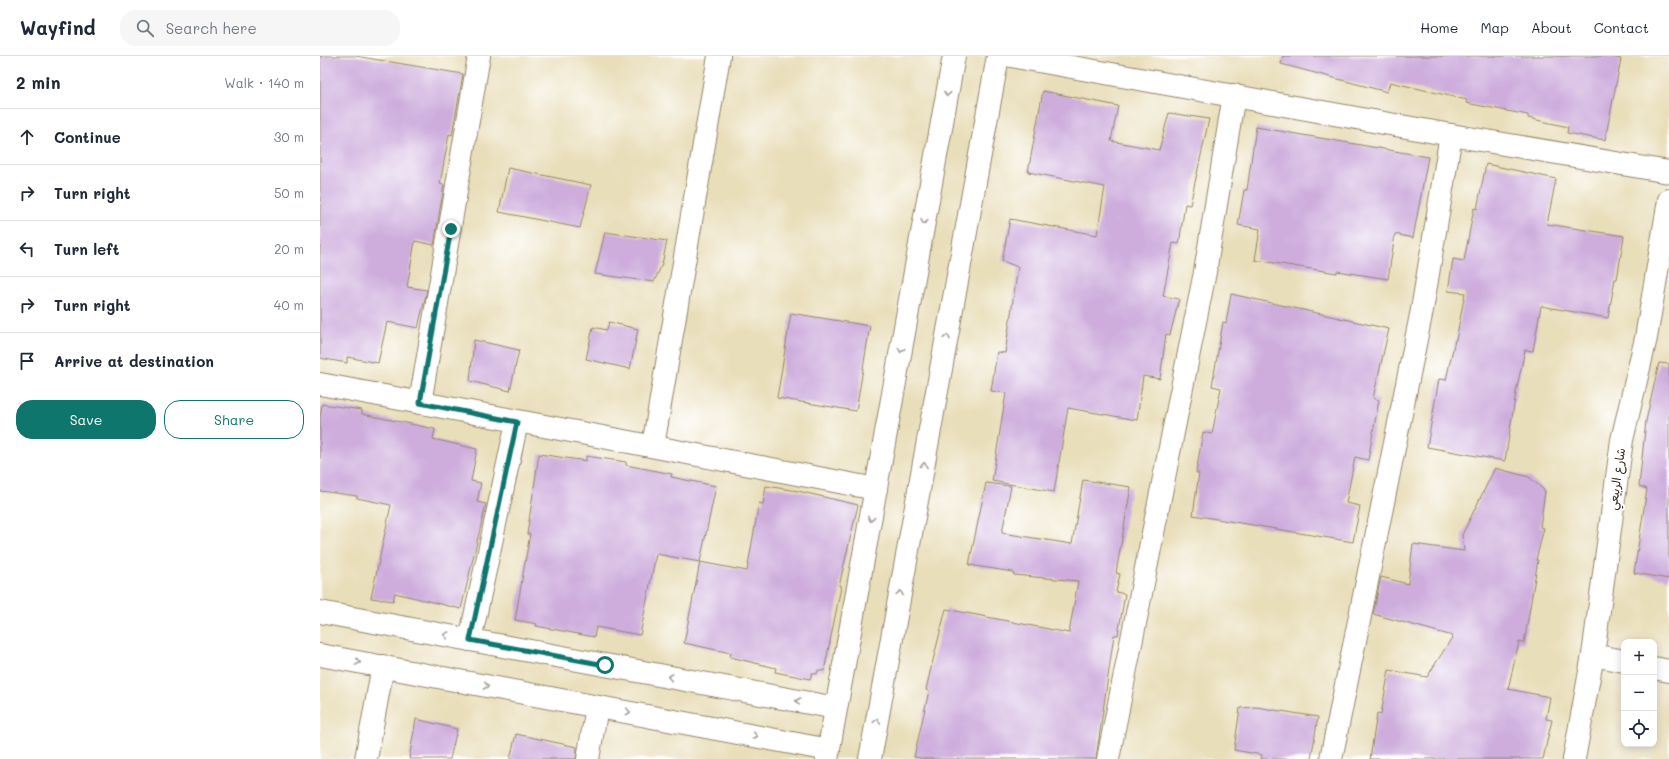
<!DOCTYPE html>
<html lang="en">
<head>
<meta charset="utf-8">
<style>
	:root { --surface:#fff; --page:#f6f6f7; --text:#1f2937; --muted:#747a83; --line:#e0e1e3; --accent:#0f766e }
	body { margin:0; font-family:Mali,"Playpen Sans Arabic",sans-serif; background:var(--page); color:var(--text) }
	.controls { position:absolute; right:12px; bottom:12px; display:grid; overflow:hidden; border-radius:8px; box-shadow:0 2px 10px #0003 }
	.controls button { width:36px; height:36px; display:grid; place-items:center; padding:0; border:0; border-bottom:1px solid var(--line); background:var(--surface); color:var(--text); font:20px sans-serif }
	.stop { position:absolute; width:12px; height:12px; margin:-9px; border:3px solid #0f766e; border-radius:50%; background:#fff }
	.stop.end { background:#0f766e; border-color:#fff; box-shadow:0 1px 4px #0008 }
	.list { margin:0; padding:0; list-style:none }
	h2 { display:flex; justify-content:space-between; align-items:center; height:52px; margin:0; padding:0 16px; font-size:17px }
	h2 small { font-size:13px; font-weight:400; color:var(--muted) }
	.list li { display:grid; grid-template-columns:26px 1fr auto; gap:12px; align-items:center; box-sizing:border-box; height:56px; padding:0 16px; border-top:1px solid var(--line) }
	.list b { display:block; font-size:15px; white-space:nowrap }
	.list em { font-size:13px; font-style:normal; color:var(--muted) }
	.actions { display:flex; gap:8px; padding:12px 16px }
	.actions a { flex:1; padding:9px 0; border:1px solid var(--accent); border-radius:16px; text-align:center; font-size:14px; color:var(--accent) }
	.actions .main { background:var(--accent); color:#fff }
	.icon { flex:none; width:22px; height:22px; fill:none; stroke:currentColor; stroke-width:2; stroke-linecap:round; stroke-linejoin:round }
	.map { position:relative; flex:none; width:1349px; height:703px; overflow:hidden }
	header { display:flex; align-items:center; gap:24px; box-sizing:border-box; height:56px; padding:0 20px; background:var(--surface); border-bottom:1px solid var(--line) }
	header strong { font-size:19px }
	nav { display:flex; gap:22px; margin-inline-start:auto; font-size:14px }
	.search { width:280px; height:36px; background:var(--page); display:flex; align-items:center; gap:10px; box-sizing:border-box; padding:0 14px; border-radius:16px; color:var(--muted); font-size:15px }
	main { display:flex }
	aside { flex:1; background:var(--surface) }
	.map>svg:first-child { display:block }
	.building { fill:#ceaddd }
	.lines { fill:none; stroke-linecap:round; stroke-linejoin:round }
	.minor-casing { stroke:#92846c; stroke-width:24 }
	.minor { stroke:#fff; stroke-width:22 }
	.oneway { stroke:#a79f9a }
	.route { stroke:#0f766e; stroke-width:5 }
	.labels { text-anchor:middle; stroke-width:4; stroke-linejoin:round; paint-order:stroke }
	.street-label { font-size:12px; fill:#3b2a1e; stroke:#fff }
</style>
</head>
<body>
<header>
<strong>Wayfind</strong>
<div class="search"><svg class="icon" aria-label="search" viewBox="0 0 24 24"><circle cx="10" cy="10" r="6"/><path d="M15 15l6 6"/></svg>Search here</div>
<nav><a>Home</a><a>Map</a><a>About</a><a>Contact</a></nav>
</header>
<main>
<aside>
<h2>2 min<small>Walk · 140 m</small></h2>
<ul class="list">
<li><svg class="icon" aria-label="ahead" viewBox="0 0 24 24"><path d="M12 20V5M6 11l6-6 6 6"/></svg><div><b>Continue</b></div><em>30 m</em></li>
<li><svg class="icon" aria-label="right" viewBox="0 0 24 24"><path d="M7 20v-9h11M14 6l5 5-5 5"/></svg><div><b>Turn right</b></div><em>50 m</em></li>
<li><svg class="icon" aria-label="left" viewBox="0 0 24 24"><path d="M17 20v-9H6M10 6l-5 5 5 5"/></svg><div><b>Turn left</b></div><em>20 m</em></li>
<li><svg class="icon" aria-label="right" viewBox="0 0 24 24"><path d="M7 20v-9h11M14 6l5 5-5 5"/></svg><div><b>Turn right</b></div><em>40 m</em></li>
<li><svg class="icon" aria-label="arrive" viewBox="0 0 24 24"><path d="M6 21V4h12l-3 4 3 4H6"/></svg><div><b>Arrive at destination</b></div></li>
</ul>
<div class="actions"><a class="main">Save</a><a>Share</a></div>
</aside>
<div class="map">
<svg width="1349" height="703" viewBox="0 0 1349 703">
	<rect width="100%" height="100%" fill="#fff"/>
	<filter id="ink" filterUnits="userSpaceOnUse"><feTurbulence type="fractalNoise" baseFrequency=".025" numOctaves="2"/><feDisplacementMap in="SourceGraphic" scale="8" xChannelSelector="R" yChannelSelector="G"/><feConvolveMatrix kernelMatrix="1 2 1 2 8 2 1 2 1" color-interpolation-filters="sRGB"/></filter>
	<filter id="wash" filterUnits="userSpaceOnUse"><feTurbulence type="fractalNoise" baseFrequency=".012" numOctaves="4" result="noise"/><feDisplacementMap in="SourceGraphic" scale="16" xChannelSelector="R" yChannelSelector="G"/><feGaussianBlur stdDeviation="0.9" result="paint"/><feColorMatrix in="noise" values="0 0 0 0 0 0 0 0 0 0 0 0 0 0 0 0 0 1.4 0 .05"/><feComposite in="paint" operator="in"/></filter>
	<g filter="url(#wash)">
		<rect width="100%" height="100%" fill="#e9deba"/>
		<g id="blocks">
			<g class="building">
				<path d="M0,0H35L143,18L132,79L129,78L120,128L124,129L114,189L95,185L87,231L107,234L98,272L67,266L58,307L27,301V307L0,302Z"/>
				<path d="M963,0H1287L1301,3L1285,84L1247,77L1248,71L1208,62V59L1146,47L1147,44L1070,26L1067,36L961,8Z"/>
				<path d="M723,35L798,50L791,85L839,94L849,57L889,63L870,149L865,148L859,188L853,187L843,240L859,243L850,279L846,278L840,323L823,320L817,364L748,352L734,436L672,425L686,337L671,335L677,296L685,297L698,211L682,205L690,163L777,179L785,131L708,116Z"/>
				<path d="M936,71L1058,92L1108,101L1093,182L1075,178L1068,223L1017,215V217L935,204L940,173L918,169L924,134H927Z"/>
				<path d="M1166,108L1236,123L1227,168L1304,180L1297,223H1295L1288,262L1221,250L1213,295L1205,294L1196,336L1185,405L1107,391L1119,323L1126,324L1135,284H1136L1145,237L1128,235L1133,203L1144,205L1154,152L1157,153Z"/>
				<path d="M188,112L271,129L260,172L179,156Z"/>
				<path d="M285,176L347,185L342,208L334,226L275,218Z"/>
				<path d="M911,238L1069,273L1053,342L1059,344L1048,404L1035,401L1026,447L1040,450L1033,486L873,459L879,417H876L883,376L892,378L901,332L892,330L903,266L906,267Z"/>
				<path d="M471,257L550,270L536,355L457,342Z"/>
				<path d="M289,266L318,273L310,313L266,303L273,271L287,274Z"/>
				<path d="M154,284L199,294L190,335L150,325Z"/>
				<path d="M1339,307L1349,308V523L1314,517L1327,433L1319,430L1326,365Z"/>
				<path d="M2,348L42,354V358L115,373L113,383L157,393L151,425L161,427L157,446L166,448L141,553L75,537L73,545L51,542L71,449L37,442V440L0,435V362Z"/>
				<path d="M219,398L266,405V400L306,406V409L352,418L351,421L396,430L380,506L336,498L320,579L276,571L274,581L216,570L217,568L195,564L210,478H207Z"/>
				<path d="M1175,412L1209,421L1225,435L1220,471L1224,472L1216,504H1218L1204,587L1199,586L1188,633L1230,641L1226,663L1232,664L1223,703H1050L1057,657L1061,658L1069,614L1107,621L1133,580L1053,558L1061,521L1088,528L1093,488L1144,495L1142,479Z"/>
				<path d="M763,424L811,431L796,517L800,518L796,536L805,538L798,579H794L776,703H607L594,701L609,635L606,634L610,616L626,553L749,577L758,525L694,519L693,516L649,509L666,427L691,430L682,477L752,488Z"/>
				<path d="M446,430L478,435L538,449L519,530L521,531L504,615L498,614L497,618L492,617L490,623L455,616L456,612L410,601L411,597L364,587L380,506L427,515L439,447L443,448Z"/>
				<path d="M936,651L998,661L991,703H941L942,699L914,694L920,652Z"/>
				<path d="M96,663L137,673L130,703H89Z"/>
				<path d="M196,678L257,691L256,703H190Z"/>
			</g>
		</g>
	</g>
	<g filter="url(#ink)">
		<use href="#blocks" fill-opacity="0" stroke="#92846c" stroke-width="1"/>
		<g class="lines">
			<g class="minor-casing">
				<g id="minor">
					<path d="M691,0L1131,79L1349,116"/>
					<path d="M0,328C185,363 371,397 556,433"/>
					<path d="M100,347L159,0"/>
					<path d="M333,390L399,0"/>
					<path d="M0,556L516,652"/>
					<path d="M150,584L197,366"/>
					<path d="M0,599L509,694"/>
					<path d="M1273,599L1304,605"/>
					<path d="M1334,612L1349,615"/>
					<path d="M46,703L63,610"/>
					<path d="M268,703L277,651"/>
					<path d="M507,703L634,0"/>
					<path d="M550,703L678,0"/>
					<path d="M788,703L885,216L914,39"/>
					<path d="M1011,703L1102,254L1131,79"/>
					<path d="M1254,703L1273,599L1302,384L1326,282L1349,144"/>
				</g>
			</g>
			<use href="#minor" class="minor"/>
		</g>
		<defs><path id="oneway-chevron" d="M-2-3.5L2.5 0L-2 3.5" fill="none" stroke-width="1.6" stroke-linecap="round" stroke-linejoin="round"/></defs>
		<g class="oneway">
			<use href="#oneway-chevron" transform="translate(627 38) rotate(100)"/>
			<use href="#oneway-chevron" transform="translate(604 166) rotate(100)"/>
			<use href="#oneway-chevron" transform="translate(627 281) rotate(-80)"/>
			<use href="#oneway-chevron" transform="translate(581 294) rotate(100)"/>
			<use href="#oneway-chevron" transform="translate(604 409) rotate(-80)"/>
			<use href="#oneway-chevron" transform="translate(551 463) rotate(100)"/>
			<use href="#oneway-chevron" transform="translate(580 537) rotate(-80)"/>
			<use href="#oneway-chevron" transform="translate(126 579) rotate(-169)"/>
			<use href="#oneway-chevron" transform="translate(38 606) rotate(10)"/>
			<use href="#oneway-chevron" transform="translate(350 621) rotate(-169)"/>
			<use href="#oneway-chevron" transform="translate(166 630) rotate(11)"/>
			<use href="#oneway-chevron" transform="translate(478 645) rotate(-169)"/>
			<use href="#oneway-chevron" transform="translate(308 656) rotate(11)"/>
			<use href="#oneway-chevron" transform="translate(557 665) rotate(-80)"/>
			<use href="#oneway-chevron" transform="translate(435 680) rotate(11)"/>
		</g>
	</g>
	<g class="lines" filter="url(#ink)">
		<path class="route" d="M131,173L100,347L197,366L150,584L285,609"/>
	</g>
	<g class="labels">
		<g class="street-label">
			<text transform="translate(1297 423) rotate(-82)" y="4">شارع الربيعي</text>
		</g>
	</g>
</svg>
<div class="controls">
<button>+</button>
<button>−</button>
<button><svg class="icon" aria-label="locate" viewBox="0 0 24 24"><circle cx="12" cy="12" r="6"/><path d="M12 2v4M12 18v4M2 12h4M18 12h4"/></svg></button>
</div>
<div class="stop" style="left:285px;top:609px"></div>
<div class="stop end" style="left:131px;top:173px"></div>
</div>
</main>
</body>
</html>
